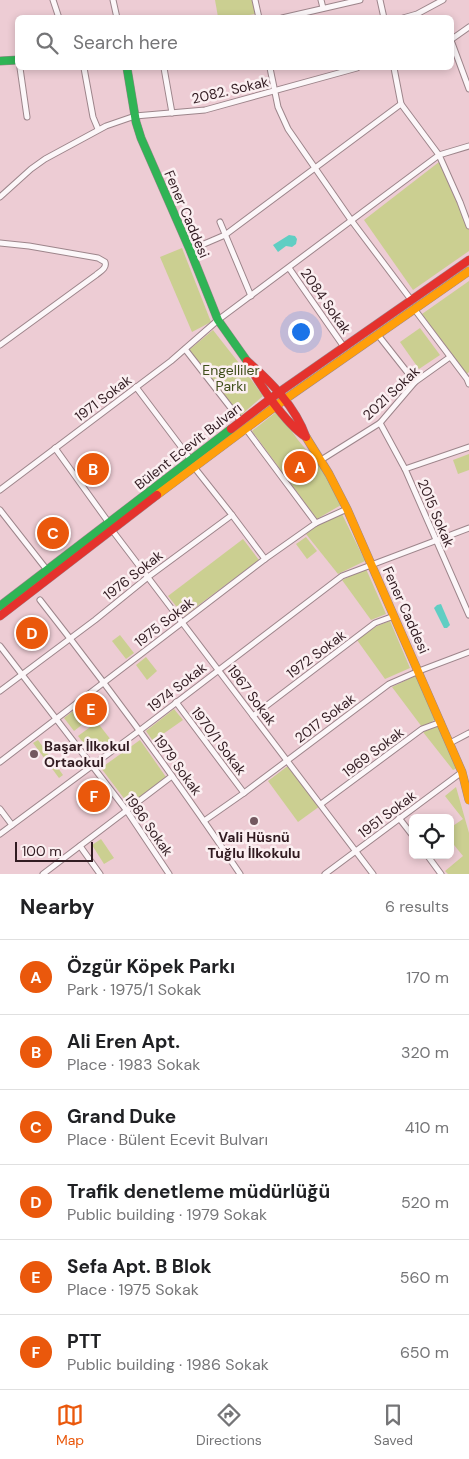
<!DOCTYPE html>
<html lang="en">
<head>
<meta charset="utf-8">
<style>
	:root { --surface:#fff; --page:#f6f6f6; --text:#202124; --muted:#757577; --line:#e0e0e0; --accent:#ea580c }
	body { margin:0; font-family:"DM Sans",sans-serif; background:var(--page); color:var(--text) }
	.controls { position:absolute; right:15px; bottom:15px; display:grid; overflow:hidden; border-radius:8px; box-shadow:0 2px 8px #0003 }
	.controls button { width:45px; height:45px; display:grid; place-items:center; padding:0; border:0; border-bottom:1px solid var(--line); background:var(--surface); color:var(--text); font:25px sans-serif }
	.scale { position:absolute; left:15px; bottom:12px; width:78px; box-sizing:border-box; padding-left:5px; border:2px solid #311b21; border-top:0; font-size:14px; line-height:18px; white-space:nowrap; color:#311b21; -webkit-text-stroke:4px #fbeff1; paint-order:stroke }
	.you { position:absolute; left:300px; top:331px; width:18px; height:18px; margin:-12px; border:4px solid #fff; border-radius:50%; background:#1a73e8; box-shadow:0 0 0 8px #1a73e833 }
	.badge { display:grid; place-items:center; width:32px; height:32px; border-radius:50%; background:var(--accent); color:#fff; font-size:16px; font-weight:700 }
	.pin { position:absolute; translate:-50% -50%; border:2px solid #fff; box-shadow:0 1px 5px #0006 }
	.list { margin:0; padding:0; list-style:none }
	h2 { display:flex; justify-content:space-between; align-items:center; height:65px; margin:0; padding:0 20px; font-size:21px }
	h2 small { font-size:16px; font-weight:400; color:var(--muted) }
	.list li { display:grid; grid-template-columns:32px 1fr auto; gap:15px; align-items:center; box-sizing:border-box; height:75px; padding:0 20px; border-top:1px solid var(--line) }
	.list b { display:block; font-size:19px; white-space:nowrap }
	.list p { margin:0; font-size:16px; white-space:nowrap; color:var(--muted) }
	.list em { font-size:16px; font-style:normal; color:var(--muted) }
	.icon { flex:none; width:28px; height:28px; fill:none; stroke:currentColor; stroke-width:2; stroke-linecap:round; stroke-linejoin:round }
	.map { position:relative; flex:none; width:469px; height:874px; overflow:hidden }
	.search { position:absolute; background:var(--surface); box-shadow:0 2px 8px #0003; left:15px; right:15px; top:15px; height:55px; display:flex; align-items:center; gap:12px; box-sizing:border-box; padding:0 18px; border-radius:8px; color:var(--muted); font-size:19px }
	.sheet { height:515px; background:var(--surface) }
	nav { display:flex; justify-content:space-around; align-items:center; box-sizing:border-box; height:70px; border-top:1px solid var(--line); background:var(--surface); font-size:14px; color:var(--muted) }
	nav a { display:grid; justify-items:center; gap:2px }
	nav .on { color:var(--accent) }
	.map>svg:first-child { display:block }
	.green { fill:#cbcf91 }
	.water { fill:#60cec3 }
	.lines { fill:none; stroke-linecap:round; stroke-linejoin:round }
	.street-casing { stroke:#9d858b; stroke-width:7 }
	.fast-casing { stroke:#9d858b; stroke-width:9 }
	.slow-casing { stroke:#9d858b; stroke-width:9 }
	.jam-casing { stroke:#9d858b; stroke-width:9 }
	.street { stroke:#fcf7f9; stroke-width:5 }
	.fast { stroke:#30b455; stroke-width:8 }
	.slow { stroke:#ff9f0a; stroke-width:8 }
	.jam { stroke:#e5322d; stroke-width:8 }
	.poi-dot { fill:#735960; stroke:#fbeff1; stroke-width:2 }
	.labels { text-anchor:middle; stroke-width:5; stroke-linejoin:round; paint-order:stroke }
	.street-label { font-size:14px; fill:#311b21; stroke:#fbeff1 }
	.park-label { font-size:14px; fill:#3f4e1a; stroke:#fbeff1 }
	.poi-label { font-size:14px; font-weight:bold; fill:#311b21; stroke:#fbeff1; text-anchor:start }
</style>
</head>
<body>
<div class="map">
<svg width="469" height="874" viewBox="0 0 469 874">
	<rect width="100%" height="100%" fill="#edccd4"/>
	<g class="green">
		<path d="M215,0H252L255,14L238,17H218Z"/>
		<path d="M439,162L469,230V251L413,290L364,220Z"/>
		<path d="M182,248L211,322L192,332L160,257Z"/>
		<path d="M469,281V372L467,374L422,314Z"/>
		<path d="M420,328L440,355L419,369L400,342Z"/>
		<path d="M213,330L242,367L263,396L240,416L189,350Z"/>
		<path d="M275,413H279L298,440L325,472L341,505L317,519L252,431Z"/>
		<path d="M469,454V470L458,474L453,460Z"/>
		<path d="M342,514L365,561L338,574L306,534L318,525Z"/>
		<path d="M306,537L317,551L307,559L296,544Z"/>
		<path d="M243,539L259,560L184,616L168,596Z"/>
		<path d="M366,569L386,614L371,620L342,580Z"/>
		<path d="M390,621L410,668L385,679L357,640L377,626Z"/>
		<path d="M120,635L134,653L126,659L112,641Z"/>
		<path d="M146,657L157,671L147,680L136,665Z"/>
		<path d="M417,675L435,719L432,722L422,727L392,687Z"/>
		<path d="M174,709L183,720L153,741L146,731Z"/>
		<path d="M73,711L83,724L74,731L64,718Z"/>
		<path d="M97,722L111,740L92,754L78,736Z"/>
		<path d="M438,726L457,768L453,770L423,732Z"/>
		<path d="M38,740L63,775L59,778L33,743Z"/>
		<path d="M140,740L166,777L129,805L101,768Z"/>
		<path d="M289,765L320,806L298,822L268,781Z"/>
		<path d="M456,787L469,833V874H448L445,871L463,856L450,840V828L463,819L445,796Z"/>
		<path d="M101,839L114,858L104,864L92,845Z"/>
	</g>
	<g class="water">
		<path d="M289,235L295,236L297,239L296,244L292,247L286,246L278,252L273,245Z"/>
		<path d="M441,604L450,625L447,628H444L434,608L437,605Z"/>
	</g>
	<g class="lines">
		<g class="street-casing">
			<g id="street">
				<path d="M53,0L59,18"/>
				<path d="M113,0L117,18"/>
				<path d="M255,0L259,18"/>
				<path d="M321,0L323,8"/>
				<path d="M380,0L384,18"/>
				<path d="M282,18L360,0"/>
				<path d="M403,18L417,14L443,0"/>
				<path d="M452,39L469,27"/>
				<path d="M452,43L469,89"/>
				<path d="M20,68L27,117"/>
				<path d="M84,68L93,117L98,129"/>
				<path d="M164,68L172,113"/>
				<path d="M270,68L278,107L288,129L351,220L412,301"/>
				<path d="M394,68L401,104"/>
				<path d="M469,146L439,155L460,202L469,226"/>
				<path d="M0,197L31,169L45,159L106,126L135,116L205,110L357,68"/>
				<path d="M220,222L251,296"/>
				<path d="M0,243L29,246L98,258L105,262C107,268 101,271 96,275L0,345"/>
				<path d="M289,268L344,347"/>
				<path d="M415,310L467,379L469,384"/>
				<path d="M378,335L415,382"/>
				<path d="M185,349L241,421"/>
				<path d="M136,387L191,460"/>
				<path d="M380,423L405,469L469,615"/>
				<path d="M246,429L316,523"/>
				<path d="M55,448L109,523"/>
				<path d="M321,460L380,423L415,382L450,357"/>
				<path d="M405,469L469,447"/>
				<path d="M0,490L171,361L218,320L439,155L401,104L225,235L190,250"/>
				<path d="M0,510L47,570"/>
				<path d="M232,515L265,559"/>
				<path d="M112,530L373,874"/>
				<path d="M40,600C110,689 177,780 240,874"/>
				<path d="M0,646L127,811L169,874"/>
				<path d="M0,691L95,620L148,577L232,515L194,467"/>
				<path d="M176,702L244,793"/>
				<path d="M253,716L375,623L394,616"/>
				<path d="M450,743L469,733"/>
				<path d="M0,762L265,559L316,523L347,509"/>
				<path d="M321,804L422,729L441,722"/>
				<path d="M0,809L12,825"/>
				<path d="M399,818L413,836"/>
				<path d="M204,821L244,793L389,684L419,671L469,652"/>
				<path d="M0,834L143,728L342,576L469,528"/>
				<path d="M80,846L100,874"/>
				<path d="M427,855L441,874"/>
				<path d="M43,874L172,776"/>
				<path d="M325,874L462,772"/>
			</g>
		</g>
		<g class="fast-casing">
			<g id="fast">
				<path d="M0,61L18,60"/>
				<path d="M127,68L136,122L141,138L190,250L218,320L247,361"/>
				<path d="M0,606L231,429"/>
			</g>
		</g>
		<g class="slow-casing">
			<g id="slow">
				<path d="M306,437L329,474L347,509L462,772L469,800"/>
				<path d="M157,495L284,400L469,271"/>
			</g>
		</g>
		<g class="jam-casing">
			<g id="jam">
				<path d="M247,361C271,382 295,406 306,437C285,423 258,383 247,361Z"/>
				<path d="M231,429L278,393L469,260"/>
				<path d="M0,616L157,495"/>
			</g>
		</g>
		<use href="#street" class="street"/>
		<use href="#fast" class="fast"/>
		<use href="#slow" class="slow"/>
		<use href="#jam" class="jam"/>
	</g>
	<g class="poi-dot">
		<circle cx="34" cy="754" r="5"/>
		<circle cx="254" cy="821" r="5"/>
	</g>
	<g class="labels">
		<g class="street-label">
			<text transform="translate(230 90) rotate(-13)" y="5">2082. Sokak</text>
			<text transform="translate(187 214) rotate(67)" y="5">Fener Caddesi</text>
			<text transform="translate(326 301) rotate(55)" y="5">2084 Sokak</text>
			<text transform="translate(391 393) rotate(-43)" y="5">2021 Sokak</text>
			<text transform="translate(103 398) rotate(-37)" y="5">1971 Sokak</text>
			<text transform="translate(188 446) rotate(-38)" y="5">Bülent Ecevit Bulvarı</text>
			<text transform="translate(436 513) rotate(67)" y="5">2015 Sokak</text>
			<text transform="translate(133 575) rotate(-38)" y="5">1976 Sokak</text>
			<text transform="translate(406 610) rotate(66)" y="5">Fener Caddesi</text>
			<text transform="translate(164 622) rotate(-38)" y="5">1975 Sokak</text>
			<text transform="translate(316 654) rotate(-37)" y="5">1972 Sokak</text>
			<text transform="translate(177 687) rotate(-38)" y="5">1974 Sokak</text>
			<text transform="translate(252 695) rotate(53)" y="5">1967 Sokak</text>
			<text transform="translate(325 718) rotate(-37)" y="5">2017 Sokak</text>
			<text transform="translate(219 741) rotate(53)" y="5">1970/1 Sokak</text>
			<text transform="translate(373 752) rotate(-37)" y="5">1969 Sokak</text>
			<text transform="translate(178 765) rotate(54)" y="5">1979 Sokak</text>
			<text transform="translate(387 814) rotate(-37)" y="5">1951 Sokak</text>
			<text transform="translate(149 825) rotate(55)" y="5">1986 Sokak</text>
		</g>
		<g class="park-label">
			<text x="231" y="375">Engelliler<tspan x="231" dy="16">Parkı</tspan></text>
		</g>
		<g class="poi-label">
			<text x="44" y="751">Başar İlkokul<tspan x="44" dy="16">Ortaokul</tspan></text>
			<text x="254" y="842" text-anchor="middle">Vali Hüsnü<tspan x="254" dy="16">Tuğlu İlkokulu</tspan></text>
		</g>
	</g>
</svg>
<div class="controls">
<button><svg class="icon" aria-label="locate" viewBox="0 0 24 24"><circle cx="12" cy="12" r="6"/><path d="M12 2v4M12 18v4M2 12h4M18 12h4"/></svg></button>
</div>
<div class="scale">100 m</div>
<div class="you"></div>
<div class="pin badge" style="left:300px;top:467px">A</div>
<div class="pin badge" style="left:93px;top:469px">B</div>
<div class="pin badge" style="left:53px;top:533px">C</div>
<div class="pin badge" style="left:32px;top:633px">D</div>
<div class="pin badge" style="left:91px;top:709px">E</div>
<div class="pin badge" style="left:94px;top:796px">F</div>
<div class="search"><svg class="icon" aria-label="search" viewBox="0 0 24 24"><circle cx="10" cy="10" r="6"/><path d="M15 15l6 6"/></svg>Search here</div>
</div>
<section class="sheet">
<h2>Nearby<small>6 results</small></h2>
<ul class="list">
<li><span class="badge">A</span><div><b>Özgür Köpek Parkı</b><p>Park · 1975/1 Sokak</p></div><em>170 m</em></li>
<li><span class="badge">B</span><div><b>Ali Eren Apt.</b><p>Place · 1983 Sokak</p></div><em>320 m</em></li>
<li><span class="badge">C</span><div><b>Grand Duke</b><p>Place · Bülent Ecevit Bulvarı</p></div><em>410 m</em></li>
<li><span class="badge">D</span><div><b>Trafik denetleme müdürlüğü</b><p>Public building · 1979 Sokak</p></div><em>520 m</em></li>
<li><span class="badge">E</span><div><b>Sefa Apt. B Blok</b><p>Place · 1975 Sokak</p></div><em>560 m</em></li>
<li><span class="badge">F</span><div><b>PTT</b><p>Public building · 1986 Sokak</p></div><em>650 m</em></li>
</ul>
</section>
<nav>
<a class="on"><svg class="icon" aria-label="map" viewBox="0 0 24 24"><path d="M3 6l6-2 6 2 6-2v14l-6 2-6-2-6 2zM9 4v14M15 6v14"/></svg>Map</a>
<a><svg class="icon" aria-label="directions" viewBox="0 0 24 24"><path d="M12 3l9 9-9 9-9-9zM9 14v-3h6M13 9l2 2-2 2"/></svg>Directions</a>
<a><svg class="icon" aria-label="saved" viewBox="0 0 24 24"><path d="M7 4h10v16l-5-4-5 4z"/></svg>Saved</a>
</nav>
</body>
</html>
